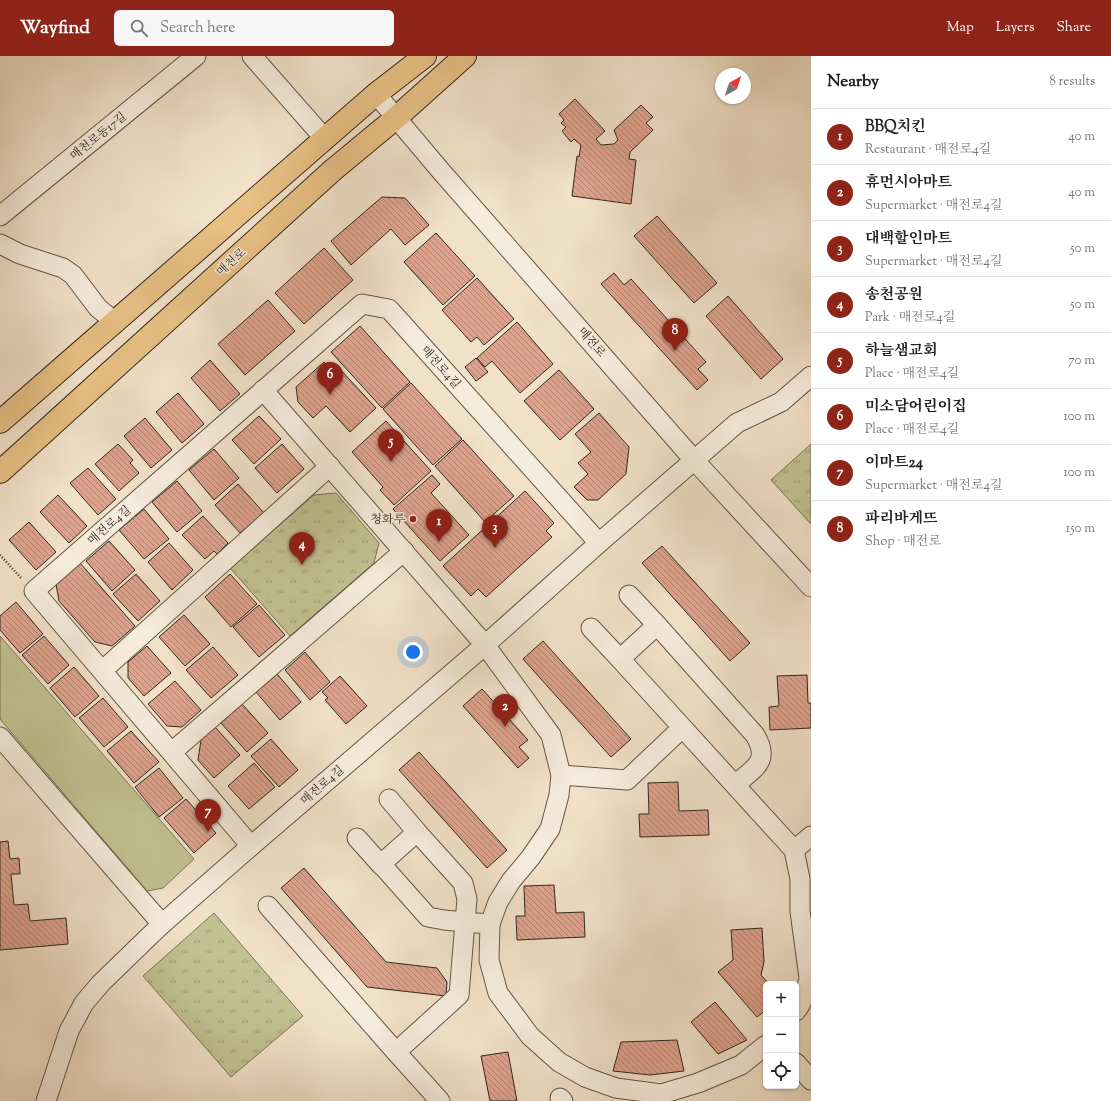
<!DOCTYPE html>
<html lang="en">
<head>
<meta charset="utf-8">
<style>
	:root { --surface:#fff; --page:#f6f6f6; --text:#222; --muted:#767676; --line:#e0e0e0; --accent:#8f2418 }
	body { margin:0; font-family:"Sorts Mill Goudy","Noto Serif KR",serif; background:var(--page); color:var(--text) }
	.controls { position:absolute; right:12px; bottom:12px; display:grid; overflow:hidden; border-radius:6px; box-shadow:0 1px 3px #0004 }
	.controls button { width:36px; height:36px; display:grid; place-items:center; padding:0; border:0; border-bottom:1px solid var(--line); background:var(--surface); color:var(--text); font:20px sans-serif }
	.compass { position:absolute; left:715px; top:12px; width:36px; height:36px; border-radius:50%; background:var(--surface); box-shadow:0 1px 3px #0004; rotate:40deg }
	.you { position:absolute; left:413px; top:596px; width:14px; height:14px; margin:-10px; border:3px solid #fff; border-radius:50%; background:#1a73e8; box-shadow:0 0 0 6px #1a73e833 }
	.badge { display:grid; place-items:center; width:26px; height:26px; border-radius:50%; background:var(--accent); color:#fff; font-size:13px; font-weight:700 }
	.pin { position:absolute; translate:-50% -33px; filter:drop-shadow(0 1px 2px #0008) }
	.pin::after { content:''; position:absolute; top:21px; width:14px; height:12px; background:inherit; clip-path:polygon(0 0,100% 0,50% 100%) }
	.list { margin:0; padding:0; list-style:none }
	h2 { display:flex; justify-content:space-between; align-items:center; height:52px; margin:0; padding:0 16px; font-size:17px }
	h2 small { font-size:13px; font-weight:400; color:var(--muted) }
	.list li { display:grid; grid-template-columns:26px 1fr auto; gap:12px; align-items:center; box-sizing:border-box; height:56px; padding:0 16px; border-top:1px solid var(--line) }
	.list b { display:block; font-size:15px; white-space:nowrap }
	.list p { margin:0; font-size:13px; white-space:nowrap; color:var(--muted) }
	.list em { font-size:13px; font-style:normal; color:var(--muted) }
	.icon { flex:none; width:22px; height:22px; fill:none; stroke:currentColor; stroke-width:2; stroke-linecap:round; stroke-linejoin:round }
	.map { position:relative; flex:none; width:811px; height:1045px; overflow:hidden }
	header { display:flex; align-items:center; gap:24px; box-sizing:border-box; height:56px; padding:0 20px; background:var(--accent); color:#fff }
	header strong { font-size:19px }
	nav { display:flex; gap:22px; margin-inline-start:auto; font-size:14px }
	.search { width:280px; height:36px; background:var(--page); display:flex; align-items:center; gap:10px; box-sizing:border-box; padding:0 14px; border-radius:6px; color:var(--muted); font-size:15px }
	main { display:flex }
	aside { flex:1; background:var(--surface) }
	.map>svg:first-child { display:block }
	.grass { fill:#c2c191; stroke:#7a7457 }
	.park { fill:url(#park-tufts); stroke:#7a7457 }
	.building { fill:url(#building-back-hatch); stroke:#31281d }
	.lines { fill:none; stroke-linecap:round; stroke-linejoin:round }
	.minor-casing { stroke:#615648; stroke-width:21 }
	.major-casing { stroke:#31281d; stroke-width:24 }
	.path { stroke:#31281d; stroke-width:2.5; stroke-dasharray:1 2; stroke-linecap:butt }
	.minor { stroke:#f6ecdc; stroke-width:19 }
	.major { stroke:#e8c084; stroke-width:22 }
	.poi-dot { fill:#8f2418; stroke:#f6ecdc; stroke-width:1.5 }
	.labels { text-anchor:middle; stroke-width:3; stroke-linejoin:round; paint-order:stroke }
	.street-label { font-size:12px; fill:#31281d; stroke:#f6ecdc }
	.poi-label { font-size:12px; fill:#31281d; stroke:#f6ecdc; text-anchor:end }
</style>
</head>
<body>
<header>
<strong>Wayfind</strong>
<div class="search"><svg class="icon" aria-label="search" viewBox="0 0 24 24"><circle cx="10" cy="10" r="6"/><path d="M15 15l6 6"/></svg>Search here</div>
<nav><a>Map</a><a>Layers</a><a>Share</a></nav>
</header>
<main>
<div class="map">
<svg width="811" height="1045" viewBox="0 0 811 1045">
	<defs>
		<pattern id="park-tufts" width="24" height="20" patternUnits="userSpaceOnUse"><rect width="24" height="20" fill="#c2c191"/><path d="M3 7l-1-3M5 7V3M7 7l1-3M15 17l-1-3M17 17v-4M19 17l1-3" fill="none" stroke="#9e9d76"/></pattern>
		<pattern id="building-back-hatch" width="6" height="6" patternUnits="userSpaceOnUse"><rect width="6" height="6" fill="#dfa28d"/><path d="M-1 5l2 2M0 0l6 6M5-1l2 2" fill="none" stroke="#b58473"/></pattern>
	</defs>
	<rect width="100%" height="100%" fill="#f1e1c9"/>
	<filter id="stains"><feTurbulence type="fractalNoise" baseFrequency=".005" numOctaves="4"/><feColorMatrix values="0 0 0 0 .2 0 0 0 0 .09 0 0 0 0 .02 0 0 0 .5 -.17"/></filter>
	<radialGradient id="worn" r=".72"><stop offset=".6" stop-color="#630" stop-opacity="0"/><stop offset="1" stop-color="#630" stop-opacity=".3"/></radialGradient>
	<path class="grass" d="M0,580L194,803L163,832L147,835L0,663Z"/>
	<g class="park">
		<path d="M811,388V468L771,424Z"/>
		<path d="M336,437L379,487L374,507L290,580L230,512L314,439Z"/>
		<path d="M214,857L303,960L231,1021L143,920Z"/>
	</g>
	<g class="building">
		<path d="M575,43L605,75L596,83L601,89L614,88L618,84L614,74L641,49L653,61L646,67L653,74L630,96L629,103L636,104L631,148L572,140L577,100L579,101L581,89L574,83L571,86L562,75L566,71L561,67L564,64L559,58Z"/>
		<path d="M382,141L405,142L429,169L405,189L391,173L351,209L331,185Z"/>
		<path d="M657,160L717,227L694,247L634,180Z"/>
		<path d="M436,177L475,220L443,249L404,206Z"/>
		<path d="M324,192L353,224L304,268L275,237Z"/>
		<path d="M614,217L624,229L631,223L706,306L698,313L708,324L697,334L601,228Z"/>
		<path d="M477,222L514,263L484,289L477,281L471,286L442,254Z"/>
		<path d="M728,240L783,303L761,323L706,260Z"/>
		<path d="M268,244L295,275L245,319L218,288Z"/>
		<path d="M517,266L553,308L520,337L492,305L485,311L477,302Z"/>
		<path d="M360,270L410,326L382,352L331,296Z"/>
		<path d="M476,302L488,316L476,325L465,311Z"/>
		<path d="M210,304L240,338L220,355L191,322Z"/>
		<path d="M324,306L333,316L338,311L376,352L350,376L326,350L313,362L298,346L296,331Z"/>
		<path d="M559,314L594,353L560,384L524,345Z"/>
		<path d="M411,327L462,383L433,409L383,353Z"/>
		<path d="M178,337L204,368L182,387L156,356Z"/>
		<path d="M599,357L629,391L626,418L598,444H587L574,431L588,418L578,407L591,396L575,378Z"/>
		<path d="M259,360L281,383L254,408L232,384Z"/>
		<path d="M145,362L172,394L151,412L124,380Z"/>
		<path d="M386,365L431,415L394,449L380,434L383,431L352,396Z"/>
		<path d="M463,384L514,440L485,466L435,410Z"/>
		<path d="M118,388L133,404L130,407L139,417L119,435L95,408Z"/>
		<path d="M282,388L304,413L277,437L255,412Z"/>
		<path d="M214,393L239,422L214,444L189,414Z"/>
		<path d="M88,412L116,443L98,459L70,427Z"/>
		<path d="M432,419L440,428L431,437L469,479L440,505L393,453Z"/>
		<path d="M177,425L202,455L177,476L152,446Z"/>
		<path d="M238,428L264,457L240,477L215,449Z"/>
		<path d="M525,435L554,467L546,475L552,481L486,541L478,533L471,540L443,510Z"/>
		<path d="M58,439L87,470L69,487L40,456Z"/>
		<path d="M144,453L169,483L144,503L119,474Z"/>
		<path d="M203,460L228,487L217,498L214,495L205,503L182,479Z"/>
		<path d="M29,466L56,496L36,514L9,484Z"/>
		<path d="M109,485L135,514L112,535L86,505Z"/>
		<path d="M169,487L193,514L172,534L148,506Z"/>
		<path d="M662,490L750,587L730,605L642,507Z"/>
		<path d="M80,507L135,570L112,590L95,586L59,545L56,528Z"/>
		<path d="M136,518L160,545L138,565L113,538Z"/>
		<path d="M230,518L257,548L231,571L205,541Z"/>
		<path d="M16,546L43,578L20,597L0,574V560Z"/>
		<path d="M259,549L285,579L259,601L233,571Z"/>
		<path d="M184,559L210,588L185,610L159,581Z"/>
		<path d="M44,580L69,609L48,628L22,599Z"/>
		<path d="M543,585L631,683L611,701L523,603Z"/>
		<path d="M147,590L171,617L144,640L128,622V606Z"/>
		<path d="M213,591L238,619L211,642L186,614Z"/>
		<path d="M305,596L330,626L310,644L285,614Z"/>
		<path d="M74,611L99,640L75,661L50,632Z"/>
		<path d="M277,618L301,646L280,664L256,636Z"/>
		<path d="M807,619L808,647H811V672L770,674L769,651L779,650L777,620Z"/>
		<path d="M340,620L367,650L346,668L325,644L328,642L322,636Z"/>
		<path d="M175,625L201,654L182,671L167,670L148,648Z"/>
		<path d="M482,633L528,684L519,691L529,702L518,712L463,650Z"/>
		<path d="M103,642L128,671L104,691L79,662Z"/>
		<path d="M242,648L268,677L247,696L221,667Z"/>
		<path d="M215,671L240,699L214,722L198,704L201,684Z"/>
		<path d="M131,675L159,706L134,727L107,695Z"/>
		<path d="M271,683L298,714L279,731L251,700Z"/>
		<path d="M419,696L507,794L487,812L399,714Z"/>
		<path d="M254,707L275,731L249,753L228,730Z"/>
		<path d="M159,712L183,742L159,761L135,731Z"/>
		<path d="M678,726L679,755L708,754L709,779L640,781L639,758H649L648,727Z"/>
		<path d="M186,743L216,777L194,797L164,762Z"/>
		<path d="M8,785L10,803L19,802L20,818H11L14,849L28,848L30,865L66,862L68,888L0,894V786Z"/>
		<path d="M304,812L386,906L437,912L447,926L446,940L367,931L281,832Z"/>
		<path d="M554,829L556,857L584,856L585,881L517,884L516,860H525L524,830Z"/>
		<path d="M762,872L764,906L761,919L769,928H766V954L757,961L718,916L733,904L731,874Z"/>
		<path d="M715,946L747,984L718,998L691,966Z"/>
		<path d="M677,984L684,1015L650,1019L613,1015L621,986Z"/>
		<path d="M508,996L517,1045H490L481,1000Z"/>
	</g>
	<g class="lines">
		<g class="minor-casing">
			<g id="minor">
				<path d="M252,0L325,83"/>
				<path d="M376,38L440,114L694,404L811,531"/>
				<path d="M0,160L196,0"/>
				<path d="M0,188L20,198L63,212L73,219L98,252L115,266"/>
				<path d="M263,334L485,589L551,679L561,719L559,739L550,773L531,801L511,825L498,846L490,868L465,866L467,843L463,827L417,776L381,808L428,861L444,864L465,866L459,939L396,996L440,1045"/>
				<path d="M599,487L389,253L362,248L34,535L251,790L485,589L599,487L737,367L781,346L811,320"/>
				<path d="M629,539L657,569"/>
				<path d="M591,572L620,603"/>
				<path d="M103,614L330,410"/>
				<path d="M0,681L162,868"/>
				<path d="M172,696L404,495"/>
				<path d="M561,719L627,724L682,672"/>
				<path d="M735,729C754,712 771,706 755,679L657,569L620,603L794,794"/>
				<path d="M389,743L417,776"/>
				<path d="M357,782L382,810"/>
				<path d="M268,850L396,996"/>
				<path d="M490,868L489,904L498,937L530,980L559,1006L585,1021L616,1032L661,1038L698,1027L741,1009L766,989"/>
				<path d="M796,955L800,949L806,936L809,922L800,855V823L794,794L811,780"/>
				<path d="M796,1007L811,1024"/>
				<path d="M560,1042L563,1045"/>
				<path d="M46,1045L69,975L84,947L101,927L162,868L251,790"/>
			</g>
		</g>
		<g class="major-casing">
			<g id="major">
				<path d="M0,366L376,38L425,0"/>
				<path d="M0,416L333,114L397,61L465,0"/>
			</g>
		</g>
		<path class="path" d="M0,499L21,522"/>
		<use href="#minor" class="minor"/>
		<use href="#major" class="major"/>
	</g>
	<circle class="poi-dot" cx="413" cy="463" r="4"/>
	<g class="labels">
		<g class="street-label">
			<text transform="translate(98 80) rotate(-39)" y="4">매천로동17길</text>
			<text transform="translate(231 206) rotate(-42)" y="4">매천로</text>
			<text transform="translate(592 286) rotate(49)" y="4">매전로</text>
			<text transform="translate(441 311) rotate(48)" y="4">매전로4길</text>
			<text transform="translate(109 469) rotate(-41)" y="4">매전로4길</text>
			<text transform="translate(322 729) rotate(-41)" y="4">매전로4길</text>
		</g>
		<g class="poi-label">
			<text x="405" y="467">청화루</text>
		</g>
	</g>
	<rect width="100%" height="100%" filter="url(#stains)"/>
	<rect width="100%" height="100%" fill="url(#worn)"/>
</svg>
<div class="controls">
<button>+</button>
<button>−</button>
<button><svg class="icon" aria-label="locate" viewBox="0 0 24 24"><circle cx="12" cy="12" r="6"/><path d="M12 2v4M12 18v4M2 12h4M18 12h4"/></svg></button>
</div>
<svg class="compass" viewBox="-18 -18 36 36"><path d="M0-13l5 13h-10z" fill="#e53935"/><path d="M0 13l5-13h-10z" fill="#767676"/></svg>
<div class="you"></div>
<div class="pin badge" style="left:439px;top:486px">1</div>
<div class="pin badge" style="left:505px;top:671px">2</div>
<div class="pin badge" style="left:495px;top:492px">3</div>
<div class="pin badge" style="left:302px;top:509px">4</div>
<div class="pin badge" style="left:391px;top:406px">5</div>
<div class="pin badge" style="left:330px;top:339px">6</div>
<div class="pin badge" style="left:208px;top:776px">7</div>
<div class="pin badge" style="left:675px;top:295px">8</div>
</div>
<aside>
<h2>Nearby<small>8 results</small></h2>
<ul class="list">
<li><span class="badge">1</span><div><b>BBQ치킨</b><p>Restaurant · 매전로4길</p></div><em>40 m</em></li>
<li><span class="badge">2</span><div><b>휴먼시아마트</b><p>Supermarket · 매전로4길</p></div><em>40 m</em></li>
<li><span class="badge">3</span><div><b>대백할인마트</b><p>Supermarket · 매전로4길</p></div><em>50 m</em></li>
<li><span class="badge">4</span><div><b>송천공원</b><p>Park · 매전로4길</p></div><em>50 m</em></li>
<li><span class="badge">5</span><div><b>하늘샘교회</b><p>Place · 매전로4길</p></div><em>70 m</em></li>
<li><span class="badge">6</span><div><b>미소담어린이집</b><p>Place · 매전로4길</p></div><em>100 m</em></li>
<li><span class="badge">7</span><div><b>이마트24</b><p>Supermarket · 매전로4길</p></div><em>100 m</em></li>
<li><span class="badge">8</span><div><b>파리바게뜨</b><p>Shop · 매전로</p></div><em>150 m</em></li>
</ul>
</aside>
</main>
</body>
</html>
